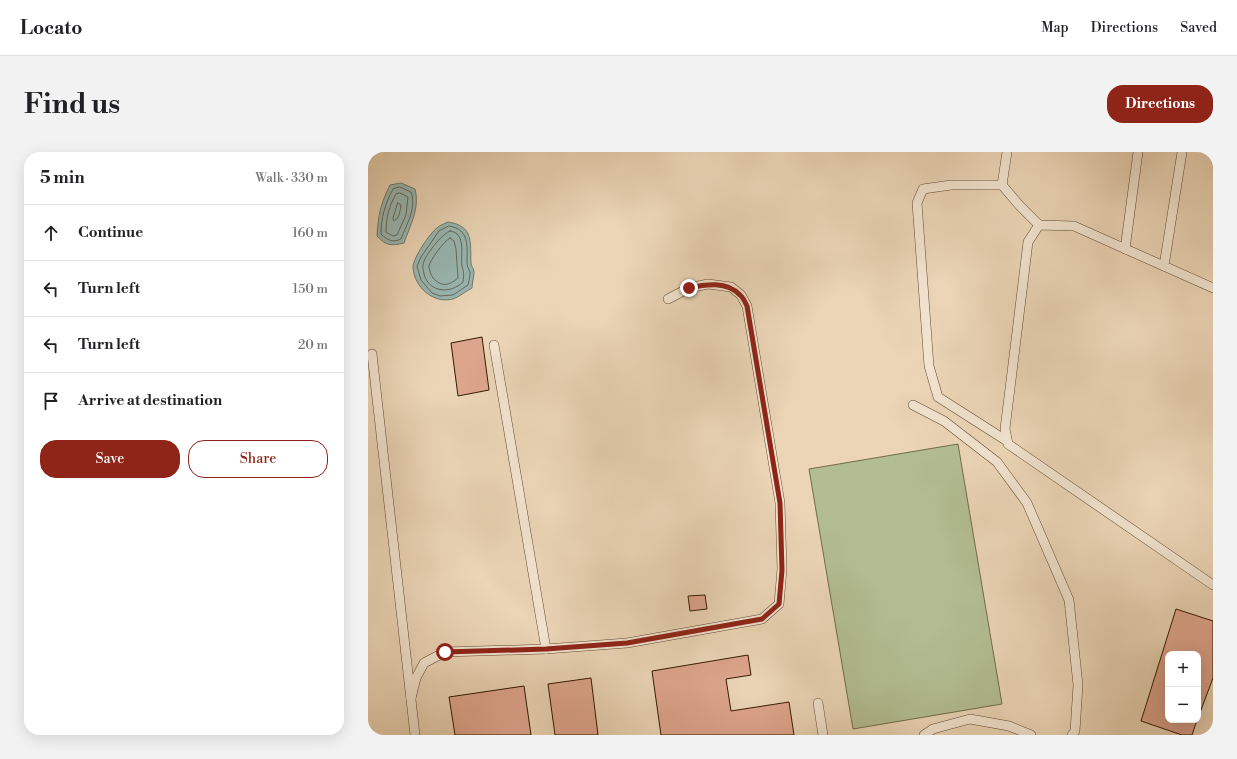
<!DOCTYPE html>
<html lang="en">
<head>
<meta charset="utf-8">
<style>
	:root { --surface:#fff; --page:#f2f2f2; --text:#202124; --muted:#757577; --line:#e0e0e0; --accent:#8f2418 }
	body { margin:0; font-family:"Libre Bodoni",serif; background:var(--page); color:var(--text) }
	.controls { position:absolute; right:12px; bottom:12px; display:grid; overflow:hidden; border-radius:8px; box-shadow:0 4px 16px #0002 }
	.controls button { width:36px; height:36px; display:grid; place-items:center; padding:0; border:0; border-bottom:1px solid var(--line); background:var(--surface); color:var(--text); font:20px sans-serif }
	.stop { position:absolute; width:12px; height:12px; margin:-9px; border:3px solid #8f2418; border-radius:50%; background:#fff }
	.stop.end { background:#8f2418; border-color:#fff; box-shadow:0 1px 4px #0008 }
	.list { margin:0; padding:0; list-style:none }
	h2 { display:flex; justify-content:space-between; align-items:center; height:52px; margin:0; padding:0 16px; font-size:17px }
	h2 small { font-size:13px; font-weight:400; color:var(--muted) }
	.list li { display:grid; grid-template-columns:26px 1fr auto; gap:12px; align-items:center; box-sizing:border-box; height:56px; padding:0 16px; border-top:1px solid var(--line) }
	.list b { display:block; font-size:15px; white-space:nowrap }
	.list em { font-size:13px; font-style:normal; color:var(--muted) }
	.actions { display:flex; gap:8px; padding:12px 16px }
	.actions a { flex:1; padding:9px 0; border:1px solid var(--accent); border-radius:16px; text-align:center; font-size:14px; color:var(--accent) }
	.actions .main { background:var(--accent); color:#fff }
	.icon { flex:none; width:22px; height:22px; fill:none; stroke:currentColor; stroke-width:2; stroke-linecap:round; stroke-linejoin:round }
	.map { position:relative; flex:none; width:845px; height:583px; overflow:hidden; border-radius:16px }
	header { display:flex; align-items:center; gap:24px; box-sizing:border-box; height:56px; padding:0 20px; background:var(--surface); border-bottom:1px solid var(--line) }
	header strong { font-size:19px }
	nav { display:flex; gap:22px; margin-inline-start:auto; font-size:14px }
	.intro { display:flex; align-items:center; justify-content:space-between; box-sizing:border-box; height:96px; padding:0 24px }
	h1 { margin:0; font-size:28px }
	.button { padding:10px 18px; border-radius:16px; background:var(--accent); color:#fff; font-size:14px; font-weight:700 }
	main { display:flex; gap:24px; padding:0 24px }
	aside { flex:1; background:var(--surface); border-radius:16px; box-shadow:0 4px 16px #0002 }
	.map>svg:first-child { display:block }
	.green { fill:#b2be92; stroke:#726c49 }
	.water { fill:#99b8b3; stroke:#70796b }
	.lines { fill:none; stroke-linecap:round; stroke-linejoin:round }
	.shore { stroke:#66695a; stroke-width:1 }
	.building { fill:#dea58d; stroke:#331a00 }
	.lane-casing { stroke:#61492e; stroke-width:10 }
	.lane { stroke:#f2e4d0; stroke-width:9 }
	.route { stroke:#8f2418; stroke-width:5 }
</style>
</head>
<body>
<header>
<strong>Locato</strong>
<nav><a>Map</a><a>Directions</a><a>Saved</a></nav>
</header>
<div class="intro"><h1>Find us</h1><a class="button">Directions</a></div>
<main>
<aside>
<h2>5 min<small>Walk · 330 m</small></h2>
<ul class="list">
<li><svg class="icon" aria-label="ahead" viewBox="0 0 24 24"><path d="M12 20V5M6 11l6-6 6 6"/></svg><div><b>Continue</b></div><em>160 m</em></li>
<li><svg class="icon" aria-label="left" viewBox="0 0 24 24"><path d="M17 20v-9H6M10 6l-5 5 5 5"/></svg><div><b>Turn left</b></div><em>150 m</em></li>
<li><svg class="icon" aria-label="left" viewBox="0 0 24 24"><path d="M17 20v-9H6M10 6l-5 5 5 5"/></svg><div><b>Turn left</b></div><em>20 m</em></li>
<li><svg class="icon" aria-label="arrive" viewBox="0 0 24 24"><path d="M6 21V4h12l-3 4 3 4H6"/></svg><div><b>Arrive at destination</b></div></li>
</ul>
<div class="actions"><a class="main">Save</a><a>Share</a></div>
</aside>
<div class="map">
<svg width="845" height="583" viewBox="0 0 845 583">
	<rect width="100%" height="100%" fill="#ebd5b6"/>
	<filter id="stains"><feTurbulence type="fractalNoise" baseFrequency=".005" numOctaves="4"/><feColorMatrix values="0 0 0 0 .2 0 0 0 0 .09 0 0 0 0 .02 0 0 0 .5 -.17"/></filter>
	<radialGradient id="worn" r=".72"><stop offset=".6" stop-color="#630" stop-opacity="0"/><stop offset="1" stop-color="#630" stop-opacity=".3"/></radialGradient>
	<path class="green" d="M590,292L634,552L485,577L441,317Z"/>
	<g class="water">
		<path d="M33,31L47,37C52,57 42,73 36,91C22,94 19,94 9,84C10,63 13,51 22,33Z"/>
		<path d="M80,70C106,74 102,90 103,111C103,114 106,117 106,120C106,125 104,131 104,136C98,139 91,145 85,147C65,152 46,135 45,115C45,106 62,81 69,76C72,73 76,72 80,70Z"/>
	</g>
	<g class="lines">
		<g class="shore">
			<path d="M32,35L43,40C49,56 38,73 33,87C25,91 19,88 13,82C13,66 17,52 25,37Z"/>
			<path d="M32,41L40,45L38,63L29,83L25,84L18,80C18,66 21,54 28,42Z"/>
			<path d="M30,51L33,53C32,58 32,66 26,69L25,67Z"/>
			<path d="M81,74C102,77 99,95 99,111C99,115 101,117 102,120C102,124 101,129 100,133L85,143L72,144L64,141L53,128L49,114L53,105L71,79Z"/>
			<path d="M82,79C99,81 92,103 94,114C96,121 96,122 95,130C83,142 61,141 56,122C56,119 54,116 55,113C56,106 61,101 64,96C70,89 74,83 82,79Z"/>
			<path d="M82,86L86,89L88,97L90,126C81,134 73,135 65,126C63,123 61,118 61,114C62,108 76,89 82,86Z"/>
		</g>
	</g>
	<g class="building">
		<path d="M114,185L121,238L90,244L83,191Z"/>
		<path d="M337,443L339,457L322,459L320,444Z"/>
		<path d="M808,457L845,469V526L830,566V502H800V568H829L824,583H814L773,569Z"/>
		<path d="M380,503L383,523L358,527L363,559L421,550L426,583H293L284,519Z"/>
		<path d="M223,526L230,583H187L180,532Z"/>
		<path d="M156,534L163,583H87L81,545Z"/>
	</g>
	<g class="lines">
		<g class="lane-casing">
			<g id="lane">
				<path d="M634,33L639,0"/>
				<path d="M757,97L770,0"/>
				<path d="M796,114L814,0"/>
				<path d="M845,136L706,74L671,73L660,90L637,277L640,292L845,433"/>
				<path d="M126,193L178,497"/>
				<path d="M4,202L47,583"/>
				<path d="M545,253L576,269L629,310L659,351L701,448L710,533L707,579L704,583"/>
				<path d="M639,289L570,245L561,214L549,51L555,37L583,33H634L652,54L671,73"/>
				<path d="M43,546L48,526L56,511L77,500L178,497L259,491L394,467L411,452L414,417L412,351L379,154L373,143L363,135L340,132L321,136L300,147"/>
				<path d="M450,551L455,583"/>
				<path d="M556,583L565,577L602,567L641,574L663,583"/>
			</g>
		</g>
		<use href="#lane" class="lane"/>
	</g>
	<g class="lines">
		<path class="route" d="M77,500L178,497L259,491L394,467L411,452L414,418L412,351L379,154C377,150 375,145 372,143C359,129 338,132 321,136"/>
	</g>
	<rect width="100%" height="100%" filter="url(#stains)"/>
	<rect width="100%" height="100%" fill="url(#worn)"/>
</svg>
<div class="controls">
<button>+</button>
<button>−</button>
</div>
<div class="stop" style="left:77px;top:500px"></div>
<div class="stop end" style="left:321px;top:136px"></div>
</div>
</main>
</body>
</html>
